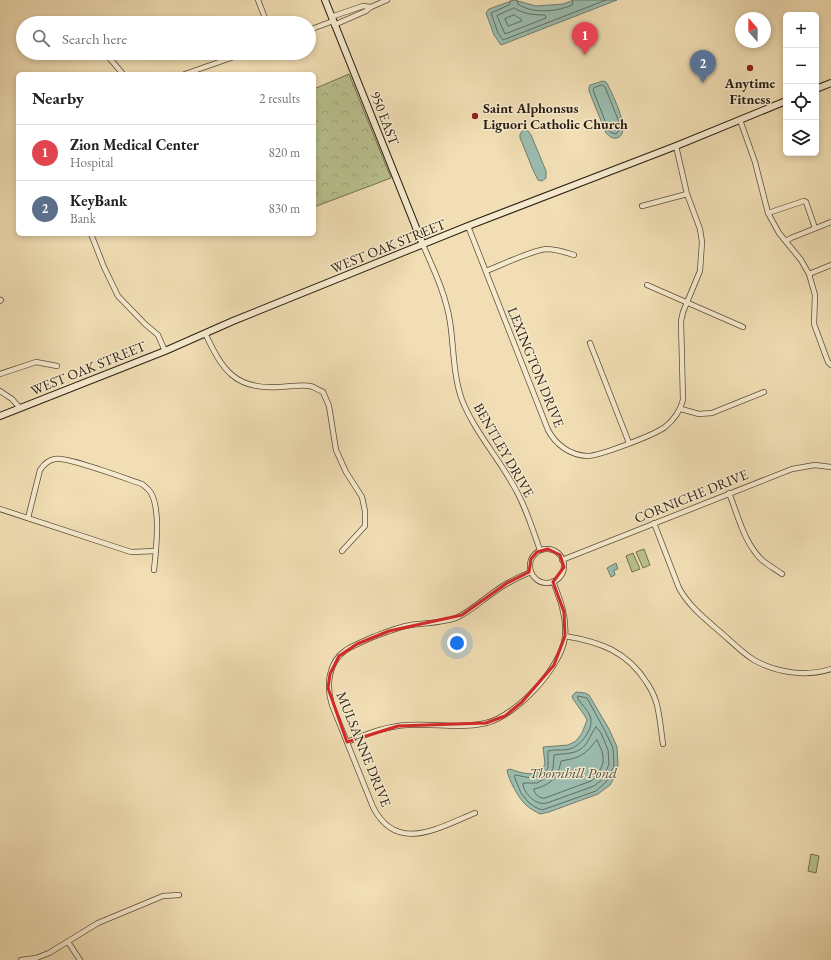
<!DOCTYPE html>
<html lang="en">
<head>
<meta charset="utf-8">
<style>
	:root { --surface:#fff; --page:#f2f2f2; --text:#202124; --muted:#757577; --line:#e0e0e0; --accent:#8f2418 }
	body { margin:0; font-family:"EB Garamond",serif; background:var(--page); color:var(--text) }
	.controls { position:absolute; right:12px; top:12px; display:grid; overflow:hidden; border-radius:6px; box-shadow:0 2px 6px #0003 }
	.controls button { width:36px; height:36px; display:grid; place-items:center; padding:0; border:0; border-bottom:1px solid var(--line); background:var(--surface); color:var(--text); font:20px sans-serif }
	.compass { position:absolute; left:735px; top:12px; width:36px; height:36px; border-radius:50%; background:var(--surface); box-shadow:0 2px 6px #0003; rotate:339deg }
	.you { position:absolute; left:457px; top:643px; width:14px; height:14px; margin:-10px; border:3px solid #fff; border-radius:50%; background:#1a73e8; box-shadow:0 0 0 6px #1a73e833 }
	.badge { display:grid; place-items:center; width:26px; height:26px; border-radius:50%; background:var(--accent); color:#fff; font-size:13px; font-weight:700 }
	.pin { position:absolute; translate:-50% -33px; filter:drop-shadow(0 1px 2px #0008) }
	.pin::after { content:''; position:absolute; top:21px; width:14px; height:12px; background:inherit; clip-path:polygon(0 0,100% 0,50% 100%) }
	.list { margin:0; padding:0; list-style:none }
	h2 { display:flex; justify-content:space-between; align-items:center; height:52px; margin:0; padding:0 16px; font-size:17px }
	h2 small { font-size:13px; font-weight:400; color:var(--muted) }
	.list li { display:grid; grid-template-columns:26px 1fr auto; gap:12px; align-items:center; box-sizing:border-box; height:56px; padding:0 16px; border-top:1px solid var(--line) }
	.list b { display:block; font-size:15px; white-space:nowrap }
	.list p { margin:0; font-size:13px; white-space:nowrap; color:var(--muted) }
	.list em { font-size:13px; font-style:normal; color:var(--muted) }
	.icon { flex:none; width:22px; height:22px; fill:none; stroke:currentColor; stroke-width:2; stroke-linecap:round; stroke-linejoin:round }
	.map { position:relative; flex:none; width:831px; height:960px; overflow:hidden }
	.search { position:absolute; background:var(--surface); box-shadow:0 2px 6px #0003; left:16px; top:16px; width:300px; height:44px; display:flex; align-items:center; gap:10px; box-sizing:border-box; padding:0 14px; border-radius:22px; color:var(--muted); font-size:15px }
	.panel { position:absolute; background:var(--surface); box-shadow:0 2px 6px #0003; left:16px; top:72px; width:300px; height:164px; border-radius:6px }
	.map>svg:first-child { display:block }
	.park { fill:url(#park-crowns); stroke:#727050 }
	.pitch { fill:#b9c18e; stroke:#727050 }
	.water { fill:#9bbcaf; stroke:#6e7d70 }
	.lines { fill:none; stroke-linecap:round; stroke-linejoin:round }
	.shore { stroke:#626d60; stroke-width:1 }
	.street-casing { stroke:#5c4e3a; stroke-width:6 }
	.secondary-casing { stroke:#2a1e12; stroke-width:8 }
	.street { stroke:#f6eace; stroke-width:4.5 }
	.secondary { stroke:#f6eace; stroke-width:6 }
	.marked { fill:none; stroke:#d62828; stroke-width:3; stroke-linejoin:round }
	.poi-dot { fill:#8f2418; stroke:#f6eace; stroke-width:1.5 }
	.labels { text-anchor:middle; stroke-width:3; stroke-linejoin:round; paint-order:stroke }
	.poi-label { font-size:14px; font-weight:bold; fill:#2a1e12; stroke:#f6eace }
	.street-label { font-size:14px; fill:#2a1e12; stroke:#f6eace }
	.water-label { font-size:15px; font-style:italic; fill:#4c4d41; stroke:#f6eace }
</style>
</head>
<body>
<div class="map">
<svg width="831" height="960" viewBox="0 0 831 960">
	<defs>
		<pattern id="park-crowns" width="20" height="18" patternUnits="userSpaceOnUse"><rect width="20" height="18" fill="#b9c18e"/><path d="M2 6a3 3 0 1 1 6 0M12 15a3 3 0 1 1 6 0" fill="none" stroke="#9fa579"/></pattern>
	</defs>
	<rect width="100%" height="100%" fill="#f1deb4"/>
	<filter id="stains"><feTurbulence type="fractalNoise" baseFrequency=".005" numOctaves="4"/><feColorMatrix values="0 0 0 0 .2 0 0 0 0 .09 0 0 0 0 .02 0 0 0 .5 -.17"/></filter>
	<radialGradient id="worn" r=".72"><stop offset=".6" stop-color="#630" stop-opacity="0"/><stop offset="1" stop-color="#630" stop-opacity=".3"/></radialGradient>
	<path class="park" d="M349,74L391,178L314,207V89Z"/>
	<g class="pitch">
		<path d="M644,549L650,565L643,568L636,552Z"/>
		<path d="M633,553L640,569L632,572L626,556Z"/>
		<path d="M811,854L819,856L816,873L808,871Z"/>
	</g>
	<g class="water">
		<path d="M514,0L536,6L563,4L574,0H617L501,45L494,35L486,13L489,9Z"/>
		<path d="M603,81L606,82L608,85C612,94 633,134 617,138C612,139 609,136 606,133L589,91V87L590,85Z"/>
		<path d="M524,129L528,131L531,135L546,171V178L542,181L538,180L533,170L521,140L520,139V134Z"/>
		<path d="M616,563L618,569L614,570L615,575L611,577L607,568Z"/>
		<path d="M576,692L585,693L589,695L609,729L617,747L618,766L614,778L610,785L598,794L549,812L540,814C535,811 530,809 526,805C519,799 508,779 507,770L510,769C522,773 538,779 545,764L543,747L568,745L576,741L582,733L587,720L585,716L573,699L572,696Z"/>
	</g>
	<g class="lines">
		<g class="shore">
			<path d="M511,0L509,5L491,13L498,33L503,40L606,0"/>
			<path d="M517,0L518,4C532,14 557,12 572,5L573,0"/>
			<path d="M514,8C524,14 534,15 545,15L546,18L505,34L497,16Z"/>
			<path d="M514,15L521,19L522,21L508,26L505,19Z"/>
			<path d="M602,85L605,87L619,122V130L616,134L612,133L609,131L593,90L594,88Z"/>
			<path d="M578,696L587,698L605,731L613,748L614,766L606,782L596,791L542,810L535,807L528,802L521,793L514,776L516,775C530,778 538,781 548,768V751C555,749 563,751 570,749C580,746 592,731 591,720C590,712 582,705 578,699Z"/>
			<path d="M596,727L601,733L608,750L609,764L603,779L594,786L547,803C536,806 523,793 523,783H537L547,777L553,769L554,755C565,753 578,755 586,744C590,739 592,731 596,727Z"/>
			<path d="M597,740L602,751L603,757V763L598,775L591,781L545,798C540,799 536,795 534,791V789C551,785 558,777 561,761C571,759 580,758 588,750C592,747 593,743 597,740Z"/>
		</g>
		<g class="street-casing">
			<g id="street">
				<path d="M258,0L267,23"/>
				<path d="M331,17L363,6L371,7"/>
				<path d="M334,25L366,11L371,7L387,0"/>
				<path d="M309,30L333,21"/>
				<path d="M105,53L123,74"/>
				<path d="M185,74L245,53"/>
				<path d="M740,120L755,162L768,213L779,233L801,260L809,274L815,295L814,324L828,362L831,365"/>
				<path d="M642,206L687,194"/>
				<path d="M768,213L804,201L806,202L815,228"/>
				<path d="M468,226L548,430C556,445 570,455 587,456C600,456 654,435 665,427C674,420 680,411 683,400L681,321L683,312L700,271L702,242L700,229L687,194L676,146"/>
				<path d="M91,234L104,267L118,296L145,324L158,335L165,351"/>
				<path d="M786,241L791,238L831,222"/>
				<path d="M423,245C434,270 446,295 450,322C454,348 453,375 462,400C474,430 496,455 512,483C525,504 532,528 540,550"/>
				<path d="M486,271C502,265 530,251 546,249C556,249 565,252 574,255"/>
				<path d="M809,274L831,265"/>
				<path d="M647,285L743,327"/>
				<path d="M0,301L1,300"/>
				<path d="M205,333C222,369 234,390 279,387C287,387 302,384 310,386C314,387 319,390 323,392L329,406L336,450L346,472L362,497L365,511V526L342,551"/>
				<path d="M590,343L629,443"/>
				<path d="M0,374L36,362L57,366"/>
				<path d="M0,391L12,399L20,408"/>
				<path d="M681,409L699,414L712,413L764,392"/>
				<path d="M729,493C738,515 744,543 762,560C768,565 775,569 782,574"/>
				<path d="M0,509L131,552L156,551"/>
				<path d="M28,518L40,470C44,464 48,460 55,459C66,456 127,479 142,484C145,487 149,489 151,493C161,510 156,551 154,570"/>
				<path d="M654,523L679,588C689,606 703,617 718,630C730,640 741,652 754,660C777,673 806,677 831,669"/>
				<circle cx="547" cy="566" r="17"/>
				<path d="M562,560L792,469L815,465L831,467"/>
				<path d="M565,636C600,642 627,651 647,683C651,689 655,697 657,705C660,717 661,731 663,744"/>
				<path d="M347,742C367,734 386,726 408,725C434,723 461,729 486,723C516,716 561,668 565,637C567,617 560,599 553,581"/>
				<path d="M475,813C438,828 397,854 373,807L332,705C326,686 328,662 346,650C354,645 364,641 373,637C386,632 398,627 411,625C426,623 442,623 456,618C470,612 481,601 494,592C505,584 518,577 531,572"/>
				<path d="M68,942L80,960"/>
				<path d="M21,960L36,958L49,953L98,923L163,896L179,895"/>
			</g>
		</g>
		<g class="secondary-casing">
			<g id="secondary">
				<path d="M325,0L423,245"/>
				<path d="M816,89L831,83"/>
				<path d="M0,416L165,351L233,321L468,226L676,146L786,101"/>
			</g>
		</g>
		<use href="#street" class="street"/>
		<use href="#secondary" class="secondary"/>
	</g>
	<path class="marked" d="M548,549L560,555L564,567L553,582L564,612L565,636L554,665L522,702L505,716L486,723L398,726L347,742L328,688L330,674L339,656L357,644L389,631L462,615L507,583L529,572L531,559L537,552Z"/>
	<g class="poi-dot">
		<circle cx="750" cy="68" r="4"/>
		<circle cx="475" cy="116" r="4"/>
	</g>
	<g class="labels">
		<g class="poi-label">
			<text x="750" y="88">Anytime<tspan x="750" dy="16">Fitness</tspan></text>
			<text x="483" y="113" text-anchor="start">Saint Alphonsus<tspan x="483" dy="16">Liguori Catholic Church</tspan></text>
		</g>
		<g class="street-label">
			<text transform="translate(385 118) rotate(69)" y="5">950 EAST</text>
			<text transform="translate(388 246) rotate(-22)" y="5">WEST OAK STREET</text>
			<text transform="translate(536 367) rotate(68)" y="5">LEXINGTON DRIVE</text>
			<text transform="translate(88 368) rotate(-22)" y="5">WEST OAK STREET</text>
			<text transform="translate(504 450) rotate(60)" y="5">BENTLEY DRIVE</text>
			<text transform="translate(691 496) rotate(-22)" y="5">CORNICHE DRIVE</text>
			<text transform="translate(364 749) rotate(68)" y="5">MULSANNE DRIVE</text>
		</g>
		<g class="water-label">
			<text x="573" y="778">Thornhill Pond</text>
		</g>
	</g>
	<rect width="100%" height="100%" filter="url(#stains)"/>
	<rect width="100%" height="100%" fill="url(#worn)"/>
</svg>
<div class="controls">
<button>+</button>
<button>−</button>
<button><svg class="icon" aria-label="locate" viewBox="0 0 24 24"><circle cx="12" cy="12" r="6"/><path d="M12 2v4M12 18v4M2 12h4M18 12h4"/></svg></button>
<button><svg class="icon" aria-label="layers" viewBox="0 0 24 24"><path d="M12 4l9 5-9 5-9-5zM3 14l9 5 9-5"/></svg></button>
</div>
<svg class="compass" viewBox="-18 -18 36 36"><path d="M0-13l5 13h-10z" fill="#e53935"/><path d="M0 13l5-13h-10z" fill="#757577"/></svg>
<div class="you"></div>
<div class="pin badge" style="left:585px;top:55px;background:#e0444e">1</div>
<div class="pin badge" style="left:703px;top:83px;background:#5c6f8a">2</div>
<div class="search"><svg class="icon" aria-label="search" viewBox="0 0 24 24"><circle cx="10" cy="10" r="6"/><path d="M15 15l6 6"/></svg>Search here</div>
<section class="panel">
<h2>Nearby<small>2 results</small></h2>
<ul class="list">
<li><span class="badge" style="background:#e0444e">1</span><div><b>Zion Medical Center</b><p>Hospital</p></div><em>820 m</em></li>
<li><span class="badge" style="background:#5c6f8a">2</span><div><b>KeyBank</b><p>Bank</p></div><em>830 m</em></li>
</ul>
</section>
</div>
</body>
</html>
